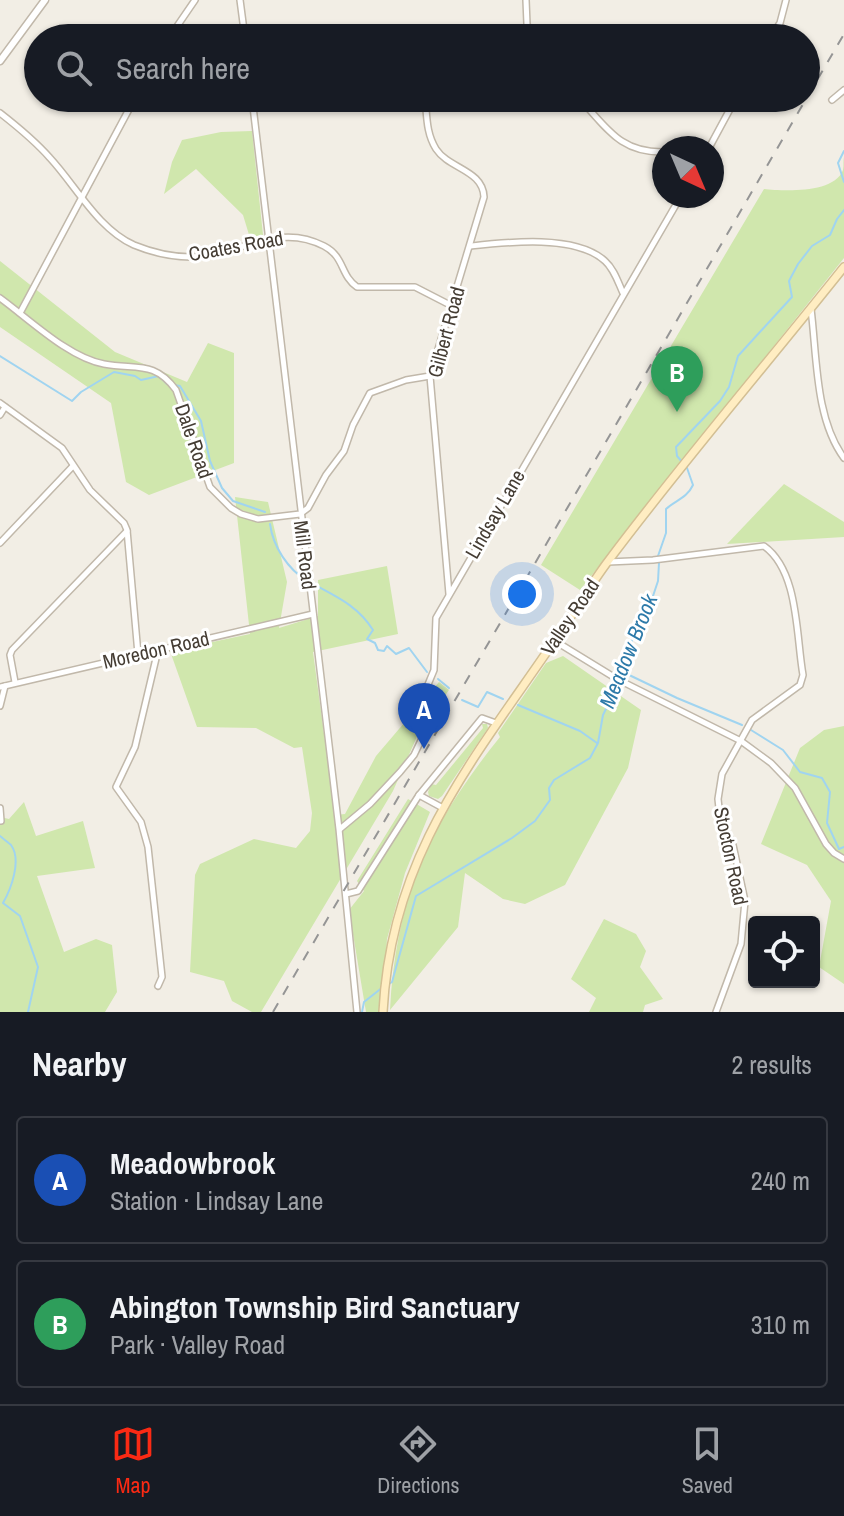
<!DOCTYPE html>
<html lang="en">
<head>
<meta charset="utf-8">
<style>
	:root { --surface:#171b24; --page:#242831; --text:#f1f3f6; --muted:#9ea1a6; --line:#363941; --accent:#fb2a14 }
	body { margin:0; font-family:"Archivo Narrow",sans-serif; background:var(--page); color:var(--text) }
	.controls { position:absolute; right:24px; bottom:24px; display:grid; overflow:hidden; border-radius:8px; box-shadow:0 2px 6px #0004 }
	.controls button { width:72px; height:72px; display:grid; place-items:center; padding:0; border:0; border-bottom:2px solid var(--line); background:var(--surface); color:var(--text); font:40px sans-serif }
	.compass { position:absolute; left:652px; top:136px; width:72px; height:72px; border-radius:50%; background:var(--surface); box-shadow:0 2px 6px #0004; rotate:136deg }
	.you { position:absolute; left:522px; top:594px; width:28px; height:28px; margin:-20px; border:6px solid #fff; border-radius:50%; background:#1a73e8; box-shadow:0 0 0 12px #1a73e833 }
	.badge { display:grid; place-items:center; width:52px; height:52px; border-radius:50%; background:var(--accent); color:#fff; font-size:26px; font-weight:700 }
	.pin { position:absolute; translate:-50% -66px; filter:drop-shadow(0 2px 4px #0008) }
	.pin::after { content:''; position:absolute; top:42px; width:28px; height:24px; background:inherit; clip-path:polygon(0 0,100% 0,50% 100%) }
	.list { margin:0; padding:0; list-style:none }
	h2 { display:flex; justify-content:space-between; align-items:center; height:104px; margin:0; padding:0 32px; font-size:34px }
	h2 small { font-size:26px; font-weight:400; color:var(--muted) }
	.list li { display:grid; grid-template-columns:52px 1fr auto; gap:24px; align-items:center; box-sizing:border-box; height:128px; margin:0 16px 16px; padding:0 16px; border:2px solid var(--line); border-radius:8px }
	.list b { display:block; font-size:30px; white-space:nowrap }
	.list p { margin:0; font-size:26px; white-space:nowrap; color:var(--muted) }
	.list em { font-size:26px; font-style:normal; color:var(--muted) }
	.icon { flex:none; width:44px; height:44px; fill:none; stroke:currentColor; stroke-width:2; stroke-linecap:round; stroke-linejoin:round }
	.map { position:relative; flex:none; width:844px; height:1012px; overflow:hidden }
	.search { position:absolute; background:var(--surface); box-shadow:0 2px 6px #0004; left:24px; right:24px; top:24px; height:88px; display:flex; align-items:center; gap:20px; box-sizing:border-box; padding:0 28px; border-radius:44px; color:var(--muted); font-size:30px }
	.sheet { height:392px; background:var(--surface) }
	nav { display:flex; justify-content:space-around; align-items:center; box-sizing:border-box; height:112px; border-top:2px solid var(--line); background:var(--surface); font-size:22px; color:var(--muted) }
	nav a { display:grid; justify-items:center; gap:4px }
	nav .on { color:var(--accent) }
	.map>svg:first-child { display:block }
	.green { fill:#d0e7ad }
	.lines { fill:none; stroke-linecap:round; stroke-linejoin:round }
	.stream { stroke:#a0d4f0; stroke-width:2 }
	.minor-casing { stroke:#c1b8aa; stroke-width:8 }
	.tertiary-casing { stroke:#c1b8aa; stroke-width:9 }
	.secondary-casing { stroke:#d3bf94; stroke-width:10 }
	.minor { stroke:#fff; stroke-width:5 }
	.tertiary { stroke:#fff; stroke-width:6 }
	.secondary { stroke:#ffedc2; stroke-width:7 }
	.rail { stroke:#959595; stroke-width:2; stroke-dasharray:10 10; stroke-linecap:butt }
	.labels { text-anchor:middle; stroke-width:6; stroke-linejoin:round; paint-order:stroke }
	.street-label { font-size:20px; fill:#453d34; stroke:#fff }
	.water-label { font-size:22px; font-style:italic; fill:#2d7aa9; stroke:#fff }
</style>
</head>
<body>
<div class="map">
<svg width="844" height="1012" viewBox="0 0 844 1012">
	<rect width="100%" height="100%" fill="#f2eee5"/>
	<g class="green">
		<path d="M252,131L263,235L250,238L243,215L196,169L164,194L172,162L182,140L221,132Z"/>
		<path d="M844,157V258L580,590L541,565L764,189C783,191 834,194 843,170C844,166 843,161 844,157Z"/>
		<path d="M0,261L115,352L187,382L208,343L234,353V463L149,495L126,482L111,403L0,327Z"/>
		<path d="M784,484L844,522V537L727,544Z"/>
		<path d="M235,497L268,502L287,582L279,628L318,616V580L387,566L398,634L313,652L335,815L345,814L376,756L439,682L449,690L419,732L393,791L261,1012H252L232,1001L224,981L190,972L195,875L200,864L254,839L296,848L310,831L312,813L302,747L294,748L256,728L197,727L170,651L250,634Z"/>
		<path d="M563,656L641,710L628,768L565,885L525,904L503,899L465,873L458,927L390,1010C396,897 429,825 500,737L498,733L546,663Z"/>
		<path d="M482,724H487L488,728L442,796L438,799L429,796L428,792L431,784L436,785L483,728Z"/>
		<path d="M844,726V984L819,967L831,901L807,865L761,844L800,748L824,730Z"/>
		<path d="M408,799L430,812L405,873L387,939L382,1012H366L349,910L364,891L357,881Z"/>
		<path d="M24,802L36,836L83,821L95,868L37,876L64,952L96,939L112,945L117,992L105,1012H0V817L9,819Z"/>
		<path d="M604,919L636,934L646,951L640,967L663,999L645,1005L643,1012H589L596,998L571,979Z"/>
	</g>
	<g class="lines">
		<g class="stream">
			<path d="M844,151L838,163L844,182"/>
			<path d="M0,356L72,401L81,392L114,372L135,376L141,380L159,376L167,384"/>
			<path d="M174,385L180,386L201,421L210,461L222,488L233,501L265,512"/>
			<path d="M683,463L677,456L676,447L720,401L729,387L738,356L792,297L789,281L798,264L812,246L830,235L837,219L844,210"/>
			<path d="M270,524C273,547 288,569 307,581"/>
			<path d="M658,556L666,533V509C676,500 687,498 693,485L687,468"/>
			<path d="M313,584C337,597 358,606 373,630L367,639L375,643L378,650L384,651L387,646L396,654L409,648L427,672"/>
			<path d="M625,673L677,698L742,725"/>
			<path d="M438,679L449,688"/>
			<path d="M462,700L478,707L487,692L503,699"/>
			<path d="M518,705L580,731L597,743"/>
			<path d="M751,730L783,750L800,772L822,778L830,792L827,823L839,849L844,847"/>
			<path d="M0,836C1,837 10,844 11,845C22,860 11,889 3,903L20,916L38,967L28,1012"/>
			<path d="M389,984L392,982L416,896L512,838L535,821L550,800L549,788L554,780L590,758L598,743L603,715L624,672L636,625L652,599L658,581L659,563"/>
			<path d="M362,1012L364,1002L383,987"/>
		</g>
		<g class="minor-casing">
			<g id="minor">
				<path d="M240,0L245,38"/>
				<path d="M526,0L527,24L532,38"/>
				<path d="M169,38L195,0"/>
				<path d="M283,38L393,28L403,30L413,38"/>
				<path d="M770,38L780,23L786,0"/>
				<path d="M252,98L339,829L357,1012"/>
				<path d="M425,98C427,116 426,133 436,149C449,169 483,170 484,197L430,376L449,594"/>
				<path d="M579,98C607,128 620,153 664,152"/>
				<path d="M832,100L844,90"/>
				<path d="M0,113C18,127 35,141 50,158C76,186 98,229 134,245C156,254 182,259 206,256C247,249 282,224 324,246C345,257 340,275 357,287H415L452,306"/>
				<path d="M709,148L736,98"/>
				<path d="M471,246C507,242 576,234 605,261C614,269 618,282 623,293"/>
				<path d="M0,298C29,319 69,358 104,364C136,370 154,360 176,390L210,487L231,508L241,514L258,519L300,514L308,508L326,475L344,451L353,425L370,393L406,380L430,376"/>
				<path d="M811,309C817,356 815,419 844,458"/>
				<path d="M20,313L135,98"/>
				<path d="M0,403L62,448L90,490L124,523L127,530L138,654"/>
				<path d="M0,415L5,407"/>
				<path d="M0,543L73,466"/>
				<path d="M608,562L653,560L764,546C799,571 796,636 803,675L800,685L752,720L722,774L718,799L720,817L733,845L745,901L741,944L716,1012"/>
				<path d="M555,641L617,679L741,741L771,763L795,788L826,844L834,853L844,859"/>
				<path d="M158,650L135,747L116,787L141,822L148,847L162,977L158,986"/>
				<path d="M15,682L10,655L12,650L127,531"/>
				<path d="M0,687L313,614"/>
				<path d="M0,706L5,686"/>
				<path d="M419,795L441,807"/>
				<path d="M0,808L1,821"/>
				<path d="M340,829L370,804L400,772L414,755L425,732L422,699L434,670L436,618L681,196"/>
				<path d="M346,894L358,891L419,795L482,718L496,723"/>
			</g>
		</g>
		<g class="tertiary-casing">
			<path id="tertiary" d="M0,61L45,0"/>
		</g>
		<g class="secondary-casing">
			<path id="secondary" d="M383,1012C391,856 471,763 555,640C574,613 590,585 609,560C684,460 766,365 844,267"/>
		</g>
		<use href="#minor" class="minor"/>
		<use href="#tertiary" class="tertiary"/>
		<use href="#secondary" class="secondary"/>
		<path class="rail" d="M273,1012L844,34"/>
	</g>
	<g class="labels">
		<g class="street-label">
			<text transform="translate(236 246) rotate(-10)" y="7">Coates Road</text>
			<text transform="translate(446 332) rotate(-75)" y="7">Gilbert Road</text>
			<text transform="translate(194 441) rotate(71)" y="7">Dale Road</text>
			<text transform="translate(495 514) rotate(-60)" y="7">Lindsay Lane</text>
			<text transform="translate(305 555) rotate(83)" y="7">Mill Road</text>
			<text transform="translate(570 617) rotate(-56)" y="7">Valley Road</text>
			<text transform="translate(156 650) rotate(-13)" y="7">Moredon Road</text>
			<text transform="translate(731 856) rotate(78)" y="7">Stocton Road</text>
		</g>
		<g class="water-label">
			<text transform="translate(628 651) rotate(-68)" y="8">Meadow Brook</text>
		</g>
	</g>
</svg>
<div class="controls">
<button><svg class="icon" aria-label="locate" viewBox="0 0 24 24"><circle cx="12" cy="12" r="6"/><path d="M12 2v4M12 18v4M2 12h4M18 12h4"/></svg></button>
</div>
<svg class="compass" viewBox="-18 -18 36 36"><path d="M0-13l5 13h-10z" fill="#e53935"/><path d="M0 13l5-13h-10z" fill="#9ea1a6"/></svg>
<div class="you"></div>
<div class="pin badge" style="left:424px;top:749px;background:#1a4fb4">A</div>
<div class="pin badge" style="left:677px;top:412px;background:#2e9e5b">B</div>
<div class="search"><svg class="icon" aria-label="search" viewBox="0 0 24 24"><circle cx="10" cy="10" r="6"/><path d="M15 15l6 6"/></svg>Search here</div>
</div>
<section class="sheet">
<h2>Nearby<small>2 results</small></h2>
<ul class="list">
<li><span class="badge" style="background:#1a4fb4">A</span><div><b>Meadowbrook</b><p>Station · Lindsay Lane</p></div><em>240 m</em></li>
<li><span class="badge" style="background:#2e9e5b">B</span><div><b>Abington Township Bird Sanctuary</b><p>Park · Valley Road</p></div><em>310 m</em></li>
</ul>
</section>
<nav>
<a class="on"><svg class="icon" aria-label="map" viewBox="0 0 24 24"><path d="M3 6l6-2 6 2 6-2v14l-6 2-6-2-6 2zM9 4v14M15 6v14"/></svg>Map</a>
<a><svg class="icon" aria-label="directions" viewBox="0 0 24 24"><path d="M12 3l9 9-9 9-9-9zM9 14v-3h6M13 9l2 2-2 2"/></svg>Directions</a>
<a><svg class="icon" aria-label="saved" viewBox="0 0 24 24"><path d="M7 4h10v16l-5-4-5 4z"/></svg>Saved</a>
</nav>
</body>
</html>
